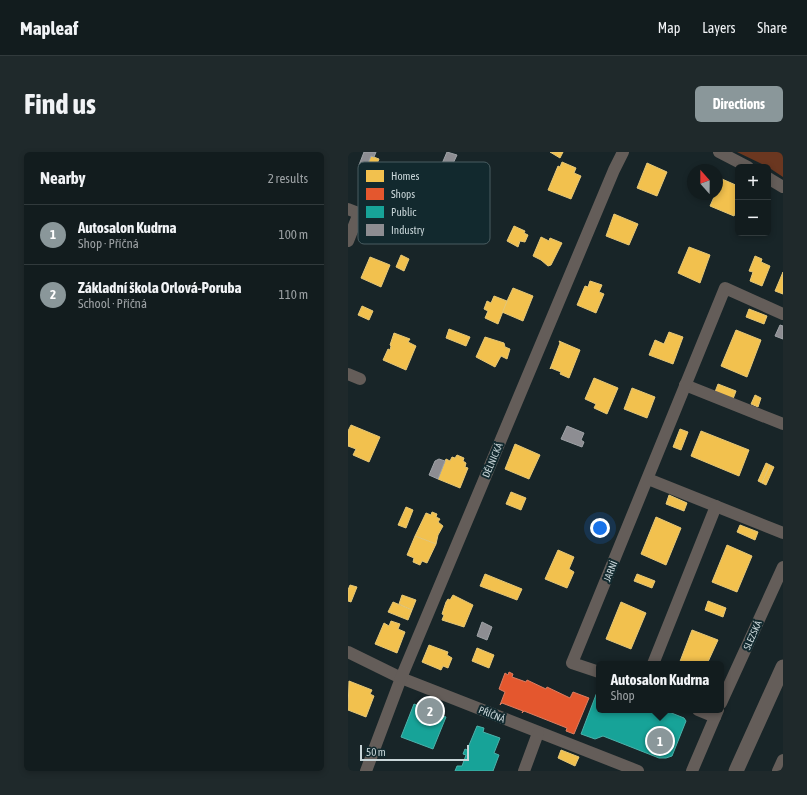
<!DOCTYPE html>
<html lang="en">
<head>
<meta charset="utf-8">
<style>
	:root { --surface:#121c1e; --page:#1f292b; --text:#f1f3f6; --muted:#9ca1a4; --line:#313a3c; --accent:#8a979a }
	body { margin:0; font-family:"Asap Condensed",sans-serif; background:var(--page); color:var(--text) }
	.controls { position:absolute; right:12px; top:12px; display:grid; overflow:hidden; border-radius:6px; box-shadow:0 2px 6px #0003 }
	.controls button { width:36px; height:36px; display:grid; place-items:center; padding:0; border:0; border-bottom:1px solid var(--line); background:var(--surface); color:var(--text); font:20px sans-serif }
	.compass { position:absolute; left:339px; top:12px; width:36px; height:36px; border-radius:50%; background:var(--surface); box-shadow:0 2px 6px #0003; rotate:339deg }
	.scale { position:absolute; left:12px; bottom:10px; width:109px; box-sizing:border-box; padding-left:4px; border:2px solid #c8d5d8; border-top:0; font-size:11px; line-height:14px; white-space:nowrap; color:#c8d5d8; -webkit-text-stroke:3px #12292e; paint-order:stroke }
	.you { position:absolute; left:252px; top:376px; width:14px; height:14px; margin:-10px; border:3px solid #fff; border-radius:50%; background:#1a73e8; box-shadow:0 0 0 6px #1a73e833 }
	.badge { display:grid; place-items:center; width:26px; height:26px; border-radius:50%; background:var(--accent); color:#fff; font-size:13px; font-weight:700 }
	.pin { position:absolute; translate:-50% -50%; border:2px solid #fff; box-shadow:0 1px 4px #0006 }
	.popup { position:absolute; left:248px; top:509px; width:128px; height:52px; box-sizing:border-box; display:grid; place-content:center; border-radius:6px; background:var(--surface); filter:drop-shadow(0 1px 3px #0005); font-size:13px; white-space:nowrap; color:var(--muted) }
	.popup b { font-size:15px; color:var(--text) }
	.popup::after { content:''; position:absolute; left:50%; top:100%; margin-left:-8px; border:8px solid transparent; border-top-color:var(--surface) }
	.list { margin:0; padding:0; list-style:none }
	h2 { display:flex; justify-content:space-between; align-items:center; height:52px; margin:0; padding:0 16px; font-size:17px }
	h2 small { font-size:13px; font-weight:400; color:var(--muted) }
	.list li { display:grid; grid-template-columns:26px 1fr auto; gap:12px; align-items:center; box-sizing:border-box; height:60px; padding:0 16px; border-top:1px solid var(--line) }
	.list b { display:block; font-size:15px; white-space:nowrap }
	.list p { margin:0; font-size:13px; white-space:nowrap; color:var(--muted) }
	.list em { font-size:13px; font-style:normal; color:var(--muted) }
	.map { position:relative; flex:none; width:435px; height:619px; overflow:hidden; border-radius:6px }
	header { display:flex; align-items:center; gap:24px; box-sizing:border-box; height:56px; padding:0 20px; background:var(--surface); border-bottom:1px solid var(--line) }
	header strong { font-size:19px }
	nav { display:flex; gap:22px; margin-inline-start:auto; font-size:14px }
	.intro { display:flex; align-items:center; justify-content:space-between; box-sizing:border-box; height:96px; padding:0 24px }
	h1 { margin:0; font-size:28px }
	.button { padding:10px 18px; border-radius:6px; background:var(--accent); color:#fff; font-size:14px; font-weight:700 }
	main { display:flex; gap:24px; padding:0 24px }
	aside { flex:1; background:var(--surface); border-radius:6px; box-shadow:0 2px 6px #0003 }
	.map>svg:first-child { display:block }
	.green { fill:#6b3720 }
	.homes { fill:#f2c14e; stroke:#e5c777 }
	.shops { fill:#e4572e; stroke:#dc7d61 }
	.public { fill:#17a398; stroke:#4cb2ab }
	.industry { fill:#8d8d92; stroke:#9fa3a7 }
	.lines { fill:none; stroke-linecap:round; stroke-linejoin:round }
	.minor { stroke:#645d59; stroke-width:12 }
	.tertiary { stroke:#645d59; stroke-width:15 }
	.labels { text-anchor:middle; stroke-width:4; stroke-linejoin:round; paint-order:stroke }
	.street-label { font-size:10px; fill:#c8d5d8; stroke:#12292e }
	.key { fill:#12292e; stroke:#495d61; stroke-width:1 }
	.key-label { font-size:11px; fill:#c8d5d8 }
</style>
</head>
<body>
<header>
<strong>Mapleaf</strong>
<nav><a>Map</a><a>Layers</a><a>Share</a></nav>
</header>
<div class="intro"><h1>Find us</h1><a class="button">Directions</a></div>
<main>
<aside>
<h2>Nearby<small>2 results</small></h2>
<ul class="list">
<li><span class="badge">1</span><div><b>Autosalon Kudrna</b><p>Shop · Příčná</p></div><em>100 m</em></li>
<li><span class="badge">2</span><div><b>Základní škola Orlová-Poruba</b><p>School · Příčná</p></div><em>110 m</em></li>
</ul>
</aside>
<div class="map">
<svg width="435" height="619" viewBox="0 0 435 619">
	<rect width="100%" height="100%" fill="#182528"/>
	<path class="green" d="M389,0H435V25L420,15Z"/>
	<g class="homes">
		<path d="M202,0H215L212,6Z"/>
		<path d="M23,4L31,7L26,19L18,16Z"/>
		<path d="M214,10L228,16L226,21L233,24L223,47L200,38L210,14L212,15Z"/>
		<path d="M299,11L319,20L309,44L289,36Z"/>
		<path d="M374,27L390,34V56L386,64L362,54Z"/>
		<path d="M60,42L81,50L72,73L51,64Z"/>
		<path d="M266,62L290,72L281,93L258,84Z"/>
		<path d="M166,74L177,79L176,81L180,83L177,90L172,89L170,95L159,89Z"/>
		<path d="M193,85L201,89L202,86L214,91L203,113L200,114L193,108L185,104Z"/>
		<path d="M341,95L362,103L352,131L330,121Z"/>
		<path d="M53,103L61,107L56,119L48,115Z"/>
		<path d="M407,104L414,107L413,110L422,114L414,134L402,129L405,120L401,119Z"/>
		<path d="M22,105L42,113L33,135L13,126Z"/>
		<path d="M435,120V142L427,139Z"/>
		<path d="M242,129L254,133L251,140L256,142L248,161L229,153L237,134L240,135Z"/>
		<path d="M165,136L185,144L175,169L154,160Z"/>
		<path d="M146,144L159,149L150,172L137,166L140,159L136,157L139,149L143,151Z"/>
		<path d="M14,154L25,159L21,168L10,163Z"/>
		<path d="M401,157L419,164L416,172L398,165Z"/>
		<path d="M101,177L122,185L118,194L98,186Z"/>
		<path d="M388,178L413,188L399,225L373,214Z"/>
		<path d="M321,180L335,185L325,212L301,203L307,188L316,192Z"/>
		<path d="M46,181L62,187L60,190L68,194L58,218L35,208L40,197L42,198L43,194L42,193Z"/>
		<path d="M137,185L156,191L157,195L162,197L159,207L153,204L147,215L128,205Z"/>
		<path d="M211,189L232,198L221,226L212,222L213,220L203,216L202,217L212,191Z"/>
		<path d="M246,226L270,236L259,262L246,256L248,252L237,247Z"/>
		<path d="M370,232L388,239L385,247L367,240Z"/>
		<path d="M284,236L307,245L299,266L276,257Z"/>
		<path d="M407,243L413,246L410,255L403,252Z"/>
		<path d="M3,273L32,285L21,310L5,303L8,297L0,294V279Z"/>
		<path d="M332,277L340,280L333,298L325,295Z"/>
		<path d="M353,279L401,298L391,324L343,304Z"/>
		<path d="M167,292L192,303L181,327L157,317Z"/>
		<path d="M109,303L116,306L115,309L118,311L117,315L120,316L112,336L90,327L98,307L102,309L104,305L107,306Z"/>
		<path d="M418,311L422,313L414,331L410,329Z"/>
		<path d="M422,313L426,315L418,333L414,331Z"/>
		<path d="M163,340L178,346L173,358L158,352Z"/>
		<path d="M321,343L339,351L336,359L318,352Z"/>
		<path d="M58,355L65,358L58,376L50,373Z"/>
		<path d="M84,360L89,362L88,365L92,367L90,370L95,374L90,383L88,392L67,384L78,361L83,363Z"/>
		<path d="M308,365L333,376L318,413L293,402Z"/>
		<path d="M392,373L410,380L407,388L389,380Z"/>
		<path d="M67,384L88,392L79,411L74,409L72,413L65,410L66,406L59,403Z"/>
		<path d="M379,393L404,404L389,440L364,430Z"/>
		<path d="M210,398L226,405L221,417L226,420L219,436L197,427Z"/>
		<path d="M137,422L174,437L169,448L132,434Z"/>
		<path d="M289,422L307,429L304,436L286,429Z"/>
		<path d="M2,433L9,435L3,450L0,449V438Z"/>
		<path d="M54,443L68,448L64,458L51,452Z"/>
		<path d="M105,443L125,453L116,475L94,468L96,463L94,462L98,450L100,447L102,448Z"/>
		<path d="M360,449L378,456L375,465L357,458Z"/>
		<path d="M45,450L64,458L60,468L40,460Z"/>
		<path d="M273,450L298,461L283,497L258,487Z"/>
		<path d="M43,469L52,472L50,477L57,480L49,501L27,492L36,471L41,474Z"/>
		<path d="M344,478L370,488L359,512H331Z"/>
		<path d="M81,493L100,500L99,503L104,506L100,516L95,514L93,518L74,510Z"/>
		<path d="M129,496L146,503L141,516L124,509Z"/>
		<path d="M1,529L24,538L22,542L26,544L18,565L0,558Z"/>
		<path d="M213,598L231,605L227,614L210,606Z"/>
	</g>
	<path class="shops" d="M161,520L165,522L164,525L178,530L179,528L198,537L199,535L222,546L225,540L241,546L226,582L218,579L219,576L176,559L174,561L175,559L154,551L152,553L157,540L151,537L157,521L160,523Z"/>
	<g class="public">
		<path d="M251,535V558H316L336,566L338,569L324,604L318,606H311L255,584L247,587L233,582Z"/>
		<path d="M66,552L98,565L85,597L53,585Z"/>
		<path d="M129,574L136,576L135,580L152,586L146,601L151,603L145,619H107L109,614H114L118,603L115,602L117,597L119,598Z"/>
	</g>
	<g class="industry">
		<path d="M16,0H28L26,5L23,4L18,16L11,13Z"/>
		<path d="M99,0L109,3L102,18L93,14Z"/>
		<path d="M432,173L435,174V187L427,184Z"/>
		<path d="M219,274L236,281L233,288L236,290L234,295L213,287Z"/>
		<path d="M91,307L97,309L90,327L81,323L87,309Z"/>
		<path d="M134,470L144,475L139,488L129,484Z"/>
	</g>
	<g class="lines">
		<g class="minor">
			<path d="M371,0L400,15"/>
			<path d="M420,26L435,35"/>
			<path d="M0,57L31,69"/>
			<path d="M0,89L11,61"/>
			<path d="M0,222L12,227"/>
			<path d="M337,233L435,272"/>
			<path d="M300,327L435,381"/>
			<path d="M0,500L53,526L290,619"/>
			<path d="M305,512L368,354"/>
			<path d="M251,520L224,511L377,136L435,162"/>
			<path d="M373,551L435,415"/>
			<path d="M350,558L367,565"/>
			<path d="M18,619L53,526L266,18L275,0"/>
			<path d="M176,619L190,581"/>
			<path d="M344,619L370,558"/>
			<path d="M430,619L435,608"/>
		</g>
		<path class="tertiary" d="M388,619L435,515"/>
	</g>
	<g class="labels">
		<g class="street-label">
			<text transform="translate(144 308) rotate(-67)" y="4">DĚLNICKÁ</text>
			<text transform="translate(262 419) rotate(-68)" y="4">JARNÍ</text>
			<text transform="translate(404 483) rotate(-66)" y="4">SLEZSKÁ</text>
			<text transform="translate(144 562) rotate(22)" y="4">PŘÍČNÁ</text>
		</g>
	</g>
	<rect x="10" y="10" width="132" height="82" rx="6" class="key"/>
	<rect x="18" y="18" width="18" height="12" fill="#f2c14e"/>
	<rect x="18" y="36" width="18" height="12" fill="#e4572e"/>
	<rect x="18" y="54" width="18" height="12" fill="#17a398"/>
	<rect x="18" y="72" width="18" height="12" fill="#8d8d92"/>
	<g class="key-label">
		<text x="43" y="28">Homes</text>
		<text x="43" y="46">Shops</text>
		<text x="43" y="64">Public</text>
		<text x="43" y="82">Industry</text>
	</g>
</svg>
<div class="controls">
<button>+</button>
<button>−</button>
</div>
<svg class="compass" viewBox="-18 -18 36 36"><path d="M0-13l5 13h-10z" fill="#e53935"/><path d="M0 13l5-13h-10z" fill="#9ca1a4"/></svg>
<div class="scale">50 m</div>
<div class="you"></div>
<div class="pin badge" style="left:312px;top:589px">1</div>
<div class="popup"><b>Autosalon Kudrna</b>Shop</div>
<div class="pin badge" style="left:82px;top:559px">2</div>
</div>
</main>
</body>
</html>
